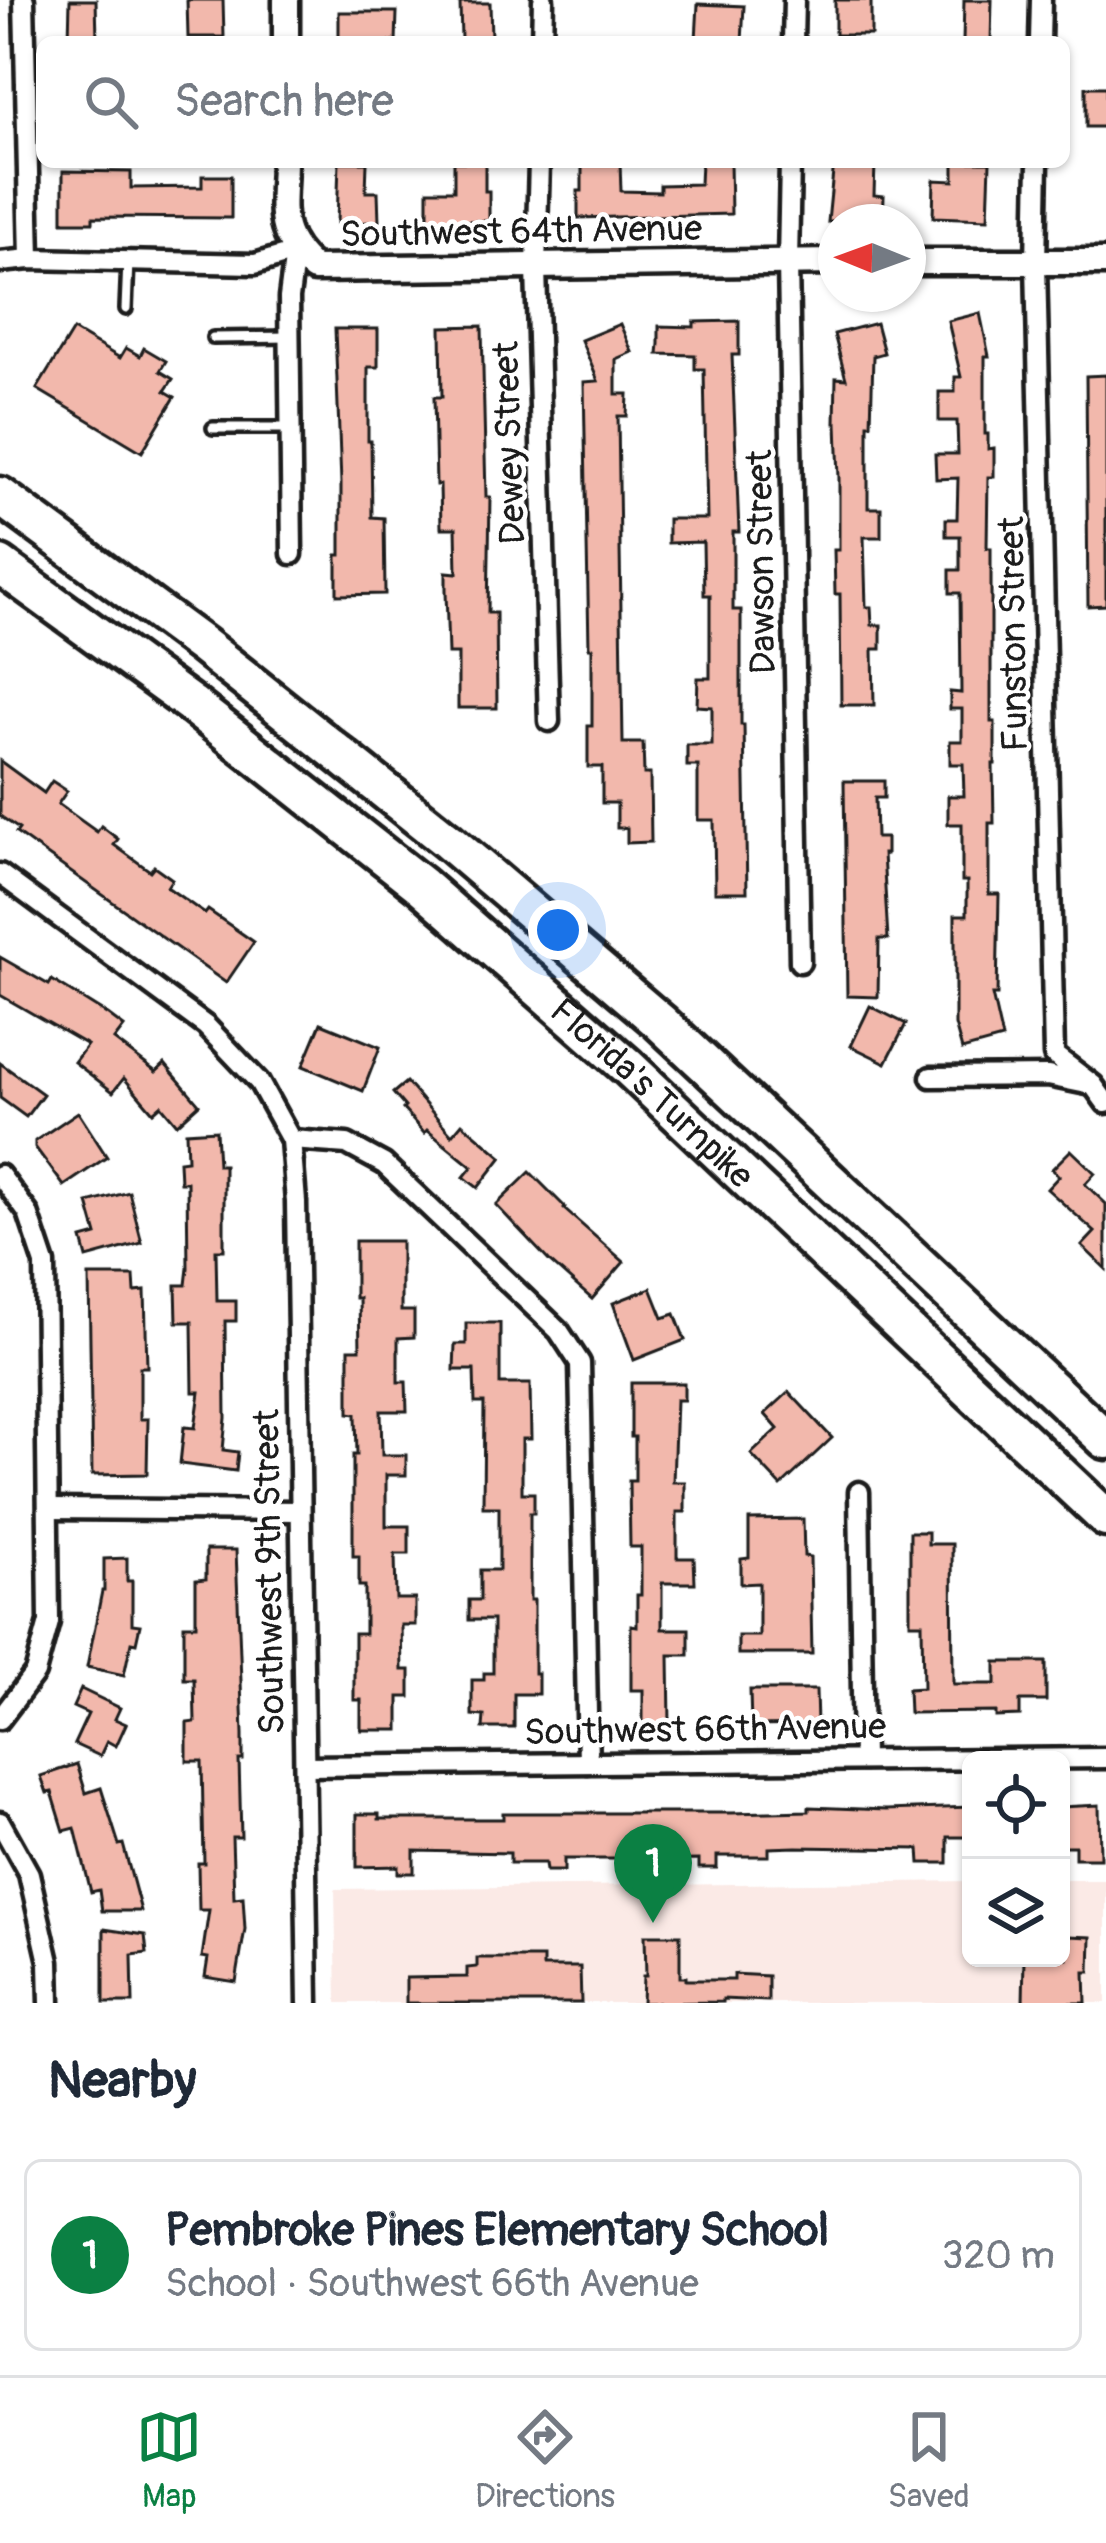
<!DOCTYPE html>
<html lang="en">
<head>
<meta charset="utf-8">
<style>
	:root { --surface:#fff; --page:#f6f6f7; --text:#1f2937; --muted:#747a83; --line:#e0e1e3; --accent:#0b8043 }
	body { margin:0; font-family:Pangolin,sans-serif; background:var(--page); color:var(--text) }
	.controls { position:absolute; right:36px; bottom:36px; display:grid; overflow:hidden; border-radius:18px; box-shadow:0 3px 9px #0004 }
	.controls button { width:108px; height:108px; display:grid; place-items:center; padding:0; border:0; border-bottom:3px solid var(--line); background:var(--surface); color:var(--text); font:60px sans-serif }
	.compass { position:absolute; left:818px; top:204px; width:108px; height:108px; border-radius:50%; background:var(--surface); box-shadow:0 3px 9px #0004; rotate:271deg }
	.you { position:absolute; left:558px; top:930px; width:42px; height:42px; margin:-30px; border:9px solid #fff; border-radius:50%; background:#1a73e8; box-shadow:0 0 0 18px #1a73e833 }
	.badge { display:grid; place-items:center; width:78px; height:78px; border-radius:50%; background:var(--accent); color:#fff; font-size:39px; font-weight:700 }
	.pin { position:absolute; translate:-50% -99px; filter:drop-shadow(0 3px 6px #0008) }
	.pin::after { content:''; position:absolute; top:63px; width:42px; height:36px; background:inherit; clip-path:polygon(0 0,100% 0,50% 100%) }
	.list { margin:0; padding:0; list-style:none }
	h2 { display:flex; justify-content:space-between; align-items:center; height:156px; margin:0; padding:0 48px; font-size:51px }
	h2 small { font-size:39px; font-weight:400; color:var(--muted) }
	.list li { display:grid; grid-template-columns:78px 1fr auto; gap:36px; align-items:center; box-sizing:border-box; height:192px; margin:0 24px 24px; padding:0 24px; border:3px solid var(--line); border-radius:18px }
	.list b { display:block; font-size:45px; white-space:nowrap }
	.list p { margin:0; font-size:39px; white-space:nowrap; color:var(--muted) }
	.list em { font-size:39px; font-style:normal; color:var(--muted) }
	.icon { flex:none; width:66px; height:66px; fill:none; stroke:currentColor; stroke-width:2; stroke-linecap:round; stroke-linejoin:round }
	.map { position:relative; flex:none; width:1106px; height:2003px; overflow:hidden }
	.search { position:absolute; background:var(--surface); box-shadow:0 3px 9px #0004; left:36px; right:36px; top:36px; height:132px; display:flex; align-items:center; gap:30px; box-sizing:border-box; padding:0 42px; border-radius:18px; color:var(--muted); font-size:45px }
	.sheet { height:372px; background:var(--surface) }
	nav { display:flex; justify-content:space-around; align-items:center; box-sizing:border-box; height:168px; border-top:3px solid var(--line); background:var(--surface); font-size:33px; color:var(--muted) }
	nav a { display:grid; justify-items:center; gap:6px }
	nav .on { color:var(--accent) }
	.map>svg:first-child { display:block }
	.built { fill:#fbeae6 }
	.building { fill:#f2b8ac; stroke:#1c1c1c; stroke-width:3 }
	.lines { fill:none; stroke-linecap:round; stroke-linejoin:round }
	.service-casing { stroke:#1c1c1c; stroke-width:18 }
	.minor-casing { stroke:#1c1c1c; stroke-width:27 }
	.tertiary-casing { stroke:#1c1c1c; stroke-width:33 }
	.motorway-casing { stroke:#1c1c1c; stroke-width:45 }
	.service { stroke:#fff; stroke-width:9 }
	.minor { stroke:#fff; stroke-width:18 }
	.tertiary { stroke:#fff; stroke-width:24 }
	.motorway { stroke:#fff; stroke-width:36 }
	.labels { text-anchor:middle; stroke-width:9; stroke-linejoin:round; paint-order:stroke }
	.street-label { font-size:36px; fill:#1c1c1c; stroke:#fff }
</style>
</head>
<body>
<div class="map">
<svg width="1106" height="2003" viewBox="0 0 1106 2003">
	<rect width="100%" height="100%" fill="#fff"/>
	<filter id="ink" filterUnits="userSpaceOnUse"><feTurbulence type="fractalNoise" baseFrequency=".00833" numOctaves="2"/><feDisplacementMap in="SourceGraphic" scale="24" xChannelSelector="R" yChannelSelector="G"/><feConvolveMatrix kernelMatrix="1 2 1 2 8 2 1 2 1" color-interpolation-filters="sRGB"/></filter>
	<g filter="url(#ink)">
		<path class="built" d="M1061,1880H1106V2003H337L335,1889L971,1881V1958H1061Z"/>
		<g class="building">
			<path d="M70,0H96L97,40L69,39Z"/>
			<path d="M187,0H223L224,37H188Z"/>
			<rect x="835" y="0" width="36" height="35"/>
			<path d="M964,0H992L991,42H963Z"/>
			<path d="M460,3H490L491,39H461Z"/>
			<path d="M698,4L744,6L742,42L696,40Z"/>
			<path d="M339,12H397L396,42H339Z"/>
			<rect x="1086" y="87" width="20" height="40"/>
			<path d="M339,162H367L366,192H378L379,222L337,223Z"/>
			<path d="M454,162H485V191H489V221L428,220V190H454Z"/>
			<path d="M582,162H620L621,191L660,192V185L700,184L701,162H730L731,214L578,218V191H582Z"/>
			<path d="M834,162H875L874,195L884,196L883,222H828Z"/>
			<path d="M954,162H990L988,219L933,217L934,180L954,181Z"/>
			<path d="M63,171L131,172V188L202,187V176H231V218L93,217V222H63Z"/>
			<path d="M980,313L989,356H985V434H988V449L994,448V477H988L987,548H991V722H995V764H993L994,823H989V894H999L997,995H992L1002,1039L962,1050L955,1025V915H967V881H962V824H948V796H964L963,764H950V741H962V709H950V692L961,693L960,593H950V570H960V536H946V519H957L958,478L936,479L935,454H958L957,421H939V392H955V377H961L948,321Z"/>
			<path d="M739,321V355H732L739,532H733V610H741V725H744L747,892H715L714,820H698V766H687V745H712V707L697,706L698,678H710V595H704L703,542L668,543V519H707L704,369H695V355L658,354L659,344V326L694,327V322Z"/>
			<path d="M876,323L884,353L873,356L871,424H868V508H881V537H864L866,607H871L872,625H881V649H873L874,705H841L840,594H835L834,550H839V479L837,423H835L836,378L846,379L834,334Z"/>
			<path d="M620,324L632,352L616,359V394H628L627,416H618L623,743H643L644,774H650L651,842L627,843V828H617V803H602V767H588V726H592V648H589L584,382L598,381L581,340Z"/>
			<path d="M482,326L486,497H490L488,613H496L497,708H458V654H448L446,591V572L457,573L456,528H441L440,485H436L434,397H442L441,327Z"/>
			<path d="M335,329H378V367H368V441H371L372,517L384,518L385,594L337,595V555H341V483Z"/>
			<path d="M73,330L120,358L126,348L140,356L144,348L166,361L160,371L173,379L165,391L175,397L142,452L37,389Z"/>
			<path d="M1106,375V605L1088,606L1086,376Z"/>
			<path d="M0,761L44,793L52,781L67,791L58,804L97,832L101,826L118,839L114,845L150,871L154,866L172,879L167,887L205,914L208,910L254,942L226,983L16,833L19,829L0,816Z"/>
			<path d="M844,781H884V798H875L876,838H886V854H883L888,939H879L878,997L847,996Z"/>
			<path d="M0,957L49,985L52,980L108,1015L124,1027L114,1040L156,1072L165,1064L199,1104L177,1124L161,1105L153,1112L124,1078L113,1092L74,1062L87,1045L0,995Z"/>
			<path d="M870,1006L906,1024L886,1063L851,1046Z"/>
			<path d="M321,1023L380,1047L363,1091L303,1066Z"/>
			<path d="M0,1063L43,1094L26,1117L0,1098Z"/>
			<path d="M406,1082L452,1135L462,1123L502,1157L478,1188L464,1177L472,1167L427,1130L424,1133L403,1109L405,1107L393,1093Z"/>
			<path d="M78,1112L107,1157L64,1186L35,1147V1141Z"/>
			<path d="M216,1130L218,1165H224V1250H216L217,1301H236V1321H225L226,1418L223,1450L238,1452L236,1471L180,1464L184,1427L195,1428L200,1392H193L192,1322H177L176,1285H186L188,1268L187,1182H180L179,1161L187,1160L186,1132Z"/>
			<path d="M1071,1150L1095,1173L1085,1184L1106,1204V1269L1082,1246L1095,1232L1047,1189L1059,1176L1052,1169Z"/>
			<path d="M530,1172L565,1207L564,1209L624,1262L592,1299L549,1261L496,1205Z"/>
			<path d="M129,1192L142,1243L87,1258L82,1239L97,1235L88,1203Z"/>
			<path d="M355,1241H401V1311H414V1337L398,1338V1382H406L407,1411H381L382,1455H406V1475H386V1526H409V1554H395L396,1599H415V1625H401L402,1670H410V1697H399V1730H361V1700H354V1634H365V1586H359V1556H353V1455H357L356,1414L349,1413V1349H360L359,1298H355Z"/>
			<path d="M89,1276H134L135,1292L145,1291L147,1367H140V1419H148L147,1474L92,1475Z"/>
			<path d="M651,1288L663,1318L675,1314L685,1340L634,1360L613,1303Z"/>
			<path d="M466,1323H500V1384H530L531,1439H522V1493H534V1513H530V1600H534V1673H538V1694H514V1728H483L484,1716L472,1715V1680H484V1673H493V1620H469V1600H480V1570H499V1507H483L484,1403H475L474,1370H454L455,1344H466Z"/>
			<path d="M631,1383H684V1400H676L673,1482H685V1512H677V1558H694L695,1583H662V1629H689V1655H669L670,1726L643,1727V1690H631V1625L637,1626V1595H641V1547H630L629,1481H635V1437H631Z"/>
			<path d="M789,1392L832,1438L781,1486L751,1454L778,1429L765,1414Z"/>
			<path d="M803,1519L804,1556L810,1557L812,1654H738V1636H759V1583L741,1584V1559L749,1558V1520Z"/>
			<path d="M910,1532H928V1544H952L953,1684H996V1662H1046V1701H1020V1716L996,1717V1712L909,1713L908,1689L923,1688L922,1623H910Z"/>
			<path d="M206,1550H236L243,1734V1760H239L241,1837H232L234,1898L243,1897L245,1929L236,1982L205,1977L208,1958L202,1957L209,1910H199L198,1863H204L202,1761H187V1723L195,1722L194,1679H184V1625H196V1580L206,1579Z"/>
			<path d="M127,1558V1581H132V1624L140,1625L136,1643L131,1642L124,1675L87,1667L102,1591H104V1559Z"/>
			<path d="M81,1689L120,1708L115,1719L126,1724L116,1746L107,1741L100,1756L74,1744L88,1714L73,1707Z"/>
			<path d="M750,1690H816L817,1725L751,1726Z"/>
			<path d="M77,1764L86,1793L101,1788L119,1845L123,1844L141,1911H102L99,1890L91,1892L75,1828L64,1831L52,1792L47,1793L41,1776Z"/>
			<path d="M1099,1805L1100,1858H1075V1846H1061V1807Z"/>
			<path d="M809,1807L886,1810L971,1807V1837H948V1863H920L919,1849L796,1847L769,1848V1856H717V1868H699V1860L637,1861V1868H621V1859H564V1871H546L545,1863H510V1853L414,1851V1873H398V1866L357,1867V1814H379V1819H503V1813H732L809,1811Z"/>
			<path d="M104,1929L145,1935L147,1953L132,1955L133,2003H104Z"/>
			<path d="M645,1935H680V1977H686V1980H734V1974L768,1976V2001L723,1999V2002L642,2003L643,1976H646Z"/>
			<path d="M1068,1936L1091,1937L1090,1972H1085L1086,2003H1023L1024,1958H1067Z"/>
			<path d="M477,1958H543V1967H580L581,2003H406V1978L467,1977V1968L477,1967Z"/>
		</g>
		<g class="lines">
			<g class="service-casing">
				<g id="service">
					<path d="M126,309L128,261"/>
					<path d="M213,338L290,337"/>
					<path d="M213,428H291"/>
				</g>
			</g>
			<g class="minor-casing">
				<g id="minor">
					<path d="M24,0L30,259"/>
					<path d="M542,42L543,0"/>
					<path d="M793,42L794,0"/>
					<path d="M1040,42L1041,0"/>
					<path d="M539,162L536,268L549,721"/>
					<path d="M790,162L788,262L800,962"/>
					<path d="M1038,162L1036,263L1054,1055L1093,1085L1106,1103"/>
					<path d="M0,262L30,259L255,264L295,252L289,298L292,554"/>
					<path d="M0,874L206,1026L259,1082L291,1140L296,1202L308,2003"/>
					<path d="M931,1077L1048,1076L1087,1084"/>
					<path d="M291,1140L347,1144L384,1164L559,1331L580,1363L588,1763"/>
					<path d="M0,1175L28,1213L45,1264L49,1622L35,1673L0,1719"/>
					<path d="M859,1492L863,1760"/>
					<path d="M49,1509L299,1511"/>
					<path d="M305,1766L1106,1758"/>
					<path d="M0,1822L29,1874L49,1962L50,2003"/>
				</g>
			</g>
			<g class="tertiary-casing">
				<g id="tertiary">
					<path d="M286,42V0"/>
					<path d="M284,162C283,211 274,234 314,269L836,262"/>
					<path d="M908,262H1106"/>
				</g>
			</g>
			<g class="motorway-casing">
				<g id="motorway">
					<path d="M0,496L202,645L448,841L660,1022L1106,1440"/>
					<path id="s1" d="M0,565L191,704L422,886L628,1067L1106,1518"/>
				</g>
			</g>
			<use href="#service" class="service"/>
			<use href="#minor" class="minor"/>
			<use href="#tertiary" class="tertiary"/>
			<use href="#motorway" class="motorway"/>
		</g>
	</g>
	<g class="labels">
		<g class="street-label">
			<text transform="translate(521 230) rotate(-1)" y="13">Southwest 64th Avenue</text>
			<text transform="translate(508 443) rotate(-92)" y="13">Dewey Street</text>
			<text transform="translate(760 562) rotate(-91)" y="13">Dawson Street</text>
			<text transform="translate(1012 634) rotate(-91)" y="13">Funston Street</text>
			<text dy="13" stroke="none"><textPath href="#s1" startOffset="840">Florida's Turnpike</textPath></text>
			<text transform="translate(268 1572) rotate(-91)" y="13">Southwest 9th Street</text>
			<text transform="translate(705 1728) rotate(-1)" y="13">Southwest 66th Avenue</text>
		</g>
	</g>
</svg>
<div class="controls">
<button><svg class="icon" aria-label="locate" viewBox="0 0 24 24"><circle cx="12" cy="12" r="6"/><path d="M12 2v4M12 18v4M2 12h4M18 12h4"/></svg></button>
<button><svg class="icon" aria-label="layers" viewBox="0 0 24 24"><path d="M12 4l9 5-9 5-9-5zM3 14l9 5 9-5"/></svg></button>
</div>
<svg class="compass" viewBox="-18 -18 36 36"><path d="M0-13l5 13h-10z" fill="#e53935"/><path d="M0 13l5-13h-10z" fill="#747a83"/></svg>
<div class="you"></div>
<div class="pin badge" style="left:653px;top:1923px">1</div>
<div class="search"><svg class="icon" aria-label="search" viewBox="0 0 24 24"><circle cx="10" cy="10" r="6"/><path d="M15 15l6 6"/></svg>Search here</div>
</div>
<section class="sheet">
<h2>Nearby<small></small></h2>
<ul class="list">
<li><span class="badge">1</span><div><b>Pembroke Pines Elementary School</b><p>School · Southwest 66th Avenue</p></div><em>320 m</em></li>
</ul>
</section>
<nav>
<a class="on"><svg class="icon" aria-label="map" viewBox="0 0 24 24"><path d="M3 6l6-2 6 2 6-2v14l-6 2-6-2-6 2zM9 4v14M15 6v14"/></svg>Map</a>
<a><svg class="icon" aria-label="directions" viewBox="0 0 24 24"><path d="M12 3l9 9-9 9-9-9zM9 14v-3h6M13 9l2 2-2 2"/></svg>Directions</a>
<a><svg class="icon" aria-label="saved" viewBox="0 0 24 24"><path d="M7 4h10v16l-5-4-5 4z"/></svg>Saved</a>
</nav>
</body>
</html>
